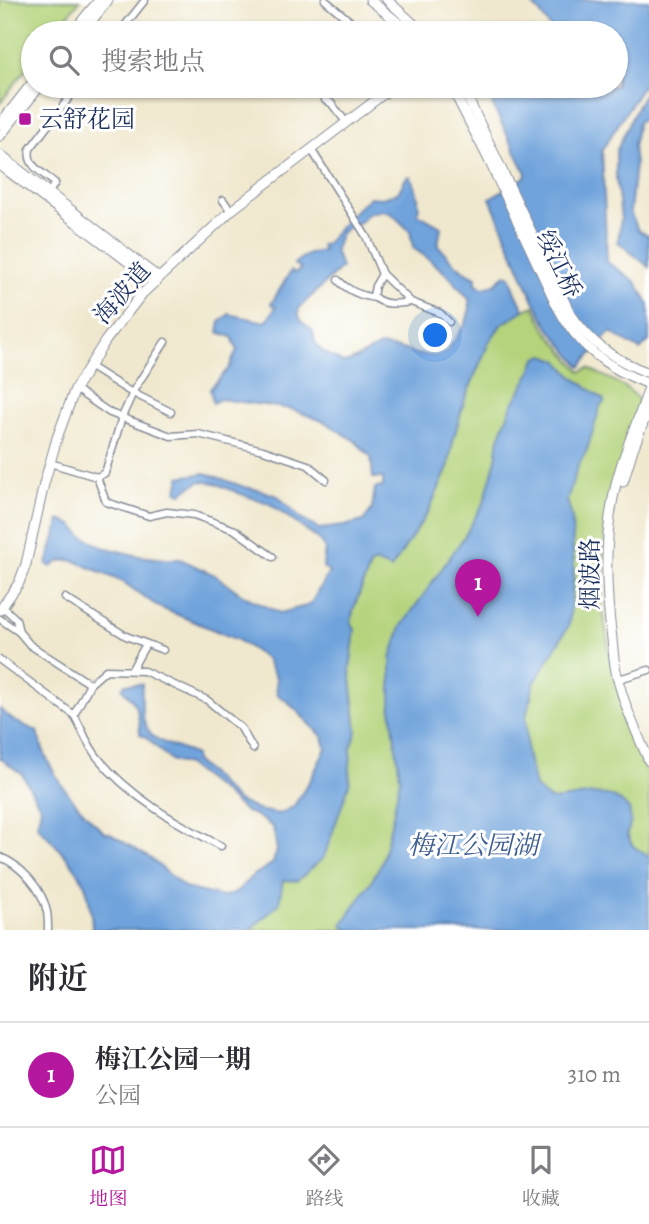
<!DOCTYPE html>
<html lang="zh">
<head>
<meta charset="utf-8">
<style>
	:root { --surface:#fff; --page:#f7f7f7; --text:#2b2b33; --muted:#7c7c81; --line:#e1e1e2; --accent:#b5179e }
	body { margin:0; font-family:Alegreya,"Noto Serif SC",serif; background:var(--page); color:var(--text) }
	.you { position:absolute; left:436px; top:336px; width:24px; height:24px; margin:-18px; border:5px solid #fff; border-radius:50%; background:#1a73e8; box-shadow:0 0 0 10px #1a73e833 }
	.badge { display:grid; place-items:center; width:46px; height:46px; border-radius:50%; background:var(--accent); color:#fff; font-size:23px; font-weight:700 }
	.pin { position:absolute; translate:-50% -58px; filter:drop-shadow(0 2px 4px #0008) }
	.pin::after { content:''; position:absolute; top:37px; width:24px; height:21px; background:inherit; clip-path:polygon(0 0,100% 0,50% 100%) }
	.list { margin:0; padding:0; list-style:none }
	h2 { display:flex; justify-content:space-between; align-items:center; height:91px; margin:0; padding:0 28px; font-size:30px }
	h2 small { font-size:23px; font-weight:400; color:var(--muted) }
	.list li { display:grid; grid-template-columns:46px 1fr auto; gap:21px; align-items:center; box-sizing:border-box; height:105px; padding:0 28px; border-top:2px solid var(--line) }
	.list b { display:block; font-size:26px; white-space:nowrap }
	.list p { margin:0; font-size:23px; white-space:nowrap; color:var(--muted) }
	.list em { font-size:23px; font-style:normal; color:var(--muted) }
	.icon { flex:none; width:38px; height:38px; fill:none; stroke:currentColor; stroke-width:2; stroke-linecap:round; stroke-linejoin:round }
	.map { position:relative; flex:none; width:649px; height:930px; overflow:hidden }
	.search { position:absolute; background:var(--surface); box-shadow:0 2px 5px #0004; left:21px; right:21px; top:21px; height:77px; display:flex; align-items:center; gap:18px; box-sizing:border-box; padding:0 24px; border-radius:38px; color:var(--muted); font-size:26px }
	.sheet { height:196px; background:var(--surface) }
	nav { display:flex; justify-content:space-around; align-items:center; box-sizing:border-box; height:98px; border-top:2px solid var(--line); background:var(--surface); font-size:19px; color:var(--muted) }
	nav a { display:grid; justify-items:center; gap:4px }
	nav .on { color:var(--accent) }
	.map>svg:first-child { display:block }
	.green { fill:#b4d37a; stroke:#68816c; stroke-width:2 }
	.water { fill:#70a3db; stroke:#46699c; stroke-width:2; fill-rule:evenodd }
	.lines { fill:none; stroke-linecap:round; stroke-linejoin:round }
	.street-casing { stroke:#868c96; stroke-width:9 }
	.secondary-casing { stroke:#868c96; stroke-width:11 }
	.street { stroke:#fff; stroke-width:6 }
	.secondary { stroke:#fff; stroke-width:9 }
	.poi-dot { fill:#b5179e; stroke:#fff; stroke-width:2.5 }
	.labels { text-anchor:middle; stroke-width:6; stroke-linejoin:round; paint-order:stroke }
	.poi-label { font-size:24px; fill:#1b2f5e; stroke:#fff; text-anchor:start }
	.street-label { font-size:24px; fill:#1b2f5e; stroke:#fff }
	.water-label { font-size:26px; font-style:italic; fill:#3d5d90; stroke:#fff }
</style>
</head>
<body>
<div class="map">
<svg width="649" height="930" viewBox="0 0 649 930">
	<rect width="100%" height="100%" fill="#fff"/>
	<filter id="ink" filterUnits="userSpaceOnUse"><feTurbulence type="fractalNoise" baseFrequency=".0143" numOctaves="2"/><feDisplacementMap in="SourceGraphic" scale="14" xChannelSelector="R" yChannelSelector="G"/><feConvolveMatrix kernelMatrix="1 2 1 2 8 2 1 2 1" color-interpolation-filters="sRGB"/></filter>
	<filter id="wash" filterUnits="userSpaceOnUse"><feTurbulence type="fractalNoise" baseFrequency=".00686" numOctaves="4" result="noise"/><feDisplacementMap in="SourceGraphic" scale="28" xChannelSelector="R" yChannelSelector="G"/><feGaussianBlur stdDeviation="1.57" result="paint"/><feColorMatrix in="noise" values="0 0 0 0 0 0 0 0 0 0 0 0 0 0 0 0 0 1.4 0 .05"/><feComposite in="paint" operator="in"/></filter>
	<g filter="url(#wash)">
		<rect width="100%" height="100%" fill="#f0e8ce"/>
		<g class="green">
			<path d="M0,0H80L54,33H33V60L0,103Z"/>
			<path d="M534,306L546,330L581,372L589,368C603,377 633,387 639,402L605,526L602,605L612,667L629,731L649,778V930H250L261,919L283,880L349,785L351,748L357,730L350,670L351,623L353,610L370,566L412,537L428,512L448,468L453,441L464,401L489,342L501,325L524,310Z"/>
		</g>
		<g class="water">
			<path d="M528,0H649V76L602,150L607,262L636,282L649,305V341L640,350L610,332L581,367L549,328L532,297L490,198L525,177L526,173L492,104L495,100L493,93L507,86H616V33H554L540,13Z"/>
			<path d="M649,86V115L638,122L633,147L635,165L630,212L638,230L649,236V267L618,242L621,218L616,178V152L638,104Z"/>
			<path d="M410,176C417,188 420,200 418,214L441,227L438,245C451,260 458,269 476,277V283L482,288C493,287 499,281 506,274L510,276L516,293L524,310L501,325L489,342L464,401L453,441L448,468L428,512L391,569L375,562L370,566L353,610L351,623L355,630L350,670L357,731L351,748L349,785L324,857L297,881L283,880L279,904L250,930H92C92,918 89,892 83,881C72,860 53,843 37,825L41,808L22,774L0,758V709L14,721L37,731C48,774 74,804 105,833H109L150,858L185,888L222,897L237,892L251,877L273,863L277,850L273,827L255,815L246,812L220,790L187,765L172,761L167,757L146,737L140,734C139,713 138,703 122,689L125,684H142C142,701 139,725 154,737C164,745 184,749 195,755V761L213,777L236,800L257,810L280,814L294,806L312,777L326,748L323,737L288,702L277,694L276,678L266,659L238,640L159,607L123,582L73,560L60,561L51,567L47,564L60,520L73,525L81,535L102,547L139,556L165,559H180L215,575L244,596L280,613L310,605L329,572L323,567L325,549L318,539L270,504L241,494L215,483L201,481L187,489L181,494L177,491L180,477L206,473L244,487L260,490L278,496L301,519L319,529L344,526L363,521L372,509L375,488L383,487V478H373L371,457L355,441L325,422L291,409L220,399L213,403L210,389L229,368L237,350L232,337L218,332L220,322L229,314L266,322L276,307L271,304L291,271L296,273L301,268L294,264C302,256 312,252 323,251L321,245L326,244C341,226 351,212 370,197L382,198L398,193L406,178ZM381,211L391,213L410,231L413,248L426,257L449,276L469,299L470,308L466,323L447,351L435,356L415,354L407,350L380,346L351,361L343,363L321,350L315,342L313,331L301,321L298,312L300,307L341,268L335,250L341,233L351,226L358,224L369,213Z"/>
			<path d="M544,355L558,360L571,375L604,400V403L601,404L587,450L578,466L567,500L572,518L574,575L569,625L534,684L526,716L527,753L535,787L547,798L554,800L593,794L608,795L621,801L629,809L631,821L627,834L632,845L649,857V930H349L342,925L371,882L382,862L393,815L400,778L391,709V658L401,627L464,537L484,502L496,459L499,438L511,407L530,374L536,359Z"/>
		</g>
	</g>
	<g filter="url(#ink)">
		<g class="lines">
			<g class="street-casing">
				<g id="street">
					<path d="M325,0L364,33"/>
					<path d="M119,33L145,0"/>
					<path d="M374,86L382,95"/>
					<path d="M325,100L331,103L346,122"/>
					<path d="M311,149L366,236L382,274L411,302L440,313L449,322"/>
					<path d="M48,194L55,183C43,173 26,166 30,149L78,86"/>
					<path d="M223,200L231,211"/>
					<path d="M382,274L375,286L373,296C383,306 397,304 411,302"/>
					<path d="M338,280C348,291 361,296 375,298"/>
					<path d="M89,366L127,390L171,412"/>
					<path d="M75,389L110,413L171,436L198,434L263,450L308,465L326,480"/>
					<path d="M50,463L97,477L106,502L149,516L167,512L194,515L235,530L273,557"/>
					<path d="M97,477L105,473L122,417L135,388L165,342"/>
					<path d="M65,598L126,636L163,650"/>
					<path d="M3,607L16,619L19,632L30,645L90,684L106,670L144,671L207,700L241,728L253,749"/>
					<path d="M0,619L19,632"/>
					<path d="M0,660L74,715"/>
					<path d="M137,670L132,669L146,644"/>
					<path d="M622,678L649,670"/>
					<path d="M90,684L74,715C82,729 88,746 98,758C130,797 176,823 221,846"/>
					<path d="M0,857C21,865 43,890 47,912C48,918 48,924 48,930"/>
				</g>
			</g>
			<g class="secondary-casing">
				<g id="secondary">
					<path d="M370,0L411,33"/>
					<path d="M387,0L424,33"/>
					<path d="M72,33L99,0"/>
					<path d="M82,33L108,0"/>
					<path d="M451,86L488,158L557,306C578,347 607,368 649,384"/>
					<path d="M462,86L570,313C591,344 614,360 649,373"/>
					<path d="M0,124L33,82"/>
					<path d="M0,136L40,86"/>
					<path d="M0,155L159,278"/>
					<path d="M0,165L155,282"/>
					<path d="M649,387C639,420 624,450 616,484C604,534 605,588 612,639C613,651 614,664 617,676C624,705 637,733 649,761"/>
					<path d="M623,482L633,449L649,408"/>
					<path d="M0,610L19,583L26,564L44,484L57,438L75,389L106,340L142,294L233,209L394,86"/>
				</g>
			</g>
			<use href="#street" class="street"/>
			<use href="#secondary" class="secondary"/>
		</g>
	</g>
	<rect class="poi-dot" x="18" y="112" width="14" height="14" rx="3.5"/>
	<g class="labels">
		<g class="poi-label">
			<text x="39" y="127">云舒花园</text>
		</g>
		<g class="street-label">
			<text transform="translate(559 264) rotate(64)" y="8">绥江桥</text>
			<text transform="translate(122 293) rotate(-49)" y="8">海波道</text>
			<text transform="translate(590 574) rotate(-90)" y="8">烟波路</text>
		</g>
		<g class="water-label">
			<text x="473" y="854">梅江公园湖</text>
		</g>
	</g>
</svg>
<div class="you"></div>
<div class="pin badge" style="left:478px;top:617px">1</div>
<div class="search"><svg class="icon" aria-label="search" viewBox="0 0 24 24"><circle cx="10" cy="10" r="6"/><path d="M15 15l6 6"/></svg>搜索地点</div>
</div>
<section class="sheet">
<h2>附近<small></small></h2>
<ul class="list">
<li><span class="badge">1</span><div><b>梅江公园一期</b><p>公园</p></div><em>310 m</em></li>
</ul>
</section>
<nav>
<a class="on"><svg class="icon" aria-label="map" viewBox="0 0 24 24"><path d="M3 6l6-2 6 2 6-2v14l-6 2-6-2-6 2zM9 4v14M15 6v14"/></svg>地图</a>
<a><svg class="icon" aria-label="directions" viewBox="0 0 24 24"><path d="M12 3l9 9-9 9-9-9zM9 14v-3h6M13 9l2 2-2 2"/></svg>路线</a>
<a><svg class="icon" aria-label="saved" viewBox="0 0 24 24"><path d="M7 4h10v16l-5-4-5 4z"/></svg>收藏</a>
</nav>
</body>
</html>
